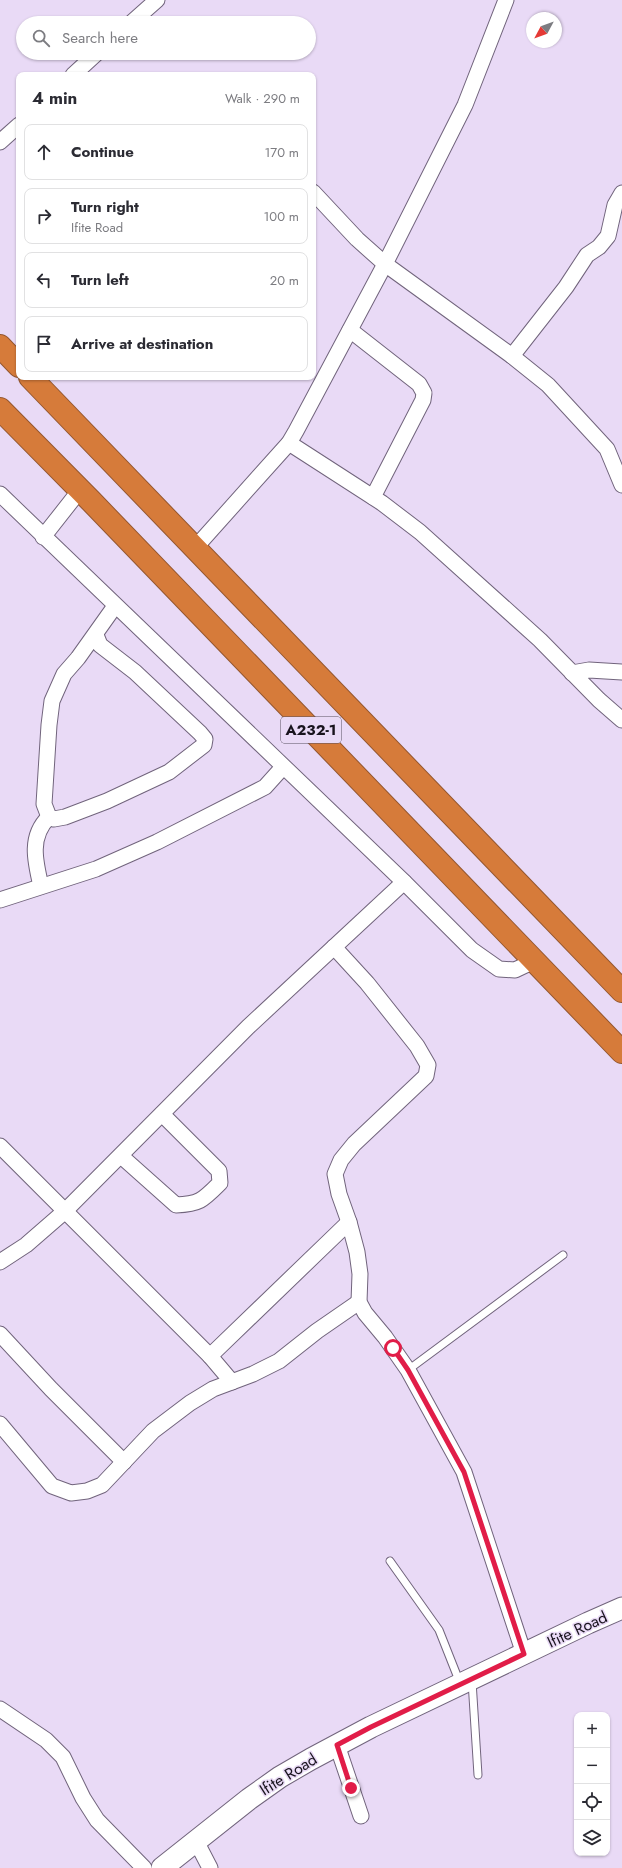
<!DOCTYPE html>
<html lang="en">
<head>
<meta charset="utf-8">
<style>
	:root { --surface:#fff; --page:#f2f2f3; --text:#2b2b33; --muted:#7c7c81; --line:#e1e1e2 }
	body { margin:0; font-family:Jost,sans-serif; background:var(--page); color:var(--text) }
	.controls { position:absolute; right:12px; bottom:12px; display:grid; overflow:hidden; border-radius:8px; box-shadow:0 1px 3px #0004 }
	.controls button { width:36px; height:36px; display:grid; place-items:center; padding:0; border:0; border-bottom:1px solid var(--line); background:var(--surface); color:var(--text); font:20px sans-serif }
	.compass { position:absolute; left:526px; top:12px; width:36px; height:36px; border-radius:50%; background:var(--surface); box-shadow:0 1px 3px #0004; rotate:229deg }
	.stop { position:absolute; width:12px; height:12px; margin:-9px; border:3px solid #e11d48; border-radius:50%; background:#fff }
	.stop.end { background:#e11d48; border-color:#fff; box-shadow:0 1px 4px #0008 }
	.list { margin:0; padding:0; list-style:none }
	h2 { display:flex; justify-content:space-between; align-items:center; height:52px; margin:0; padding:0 16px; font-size:17px }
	h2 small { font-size:13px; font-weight:400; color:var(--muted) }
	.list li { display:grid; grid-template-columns:26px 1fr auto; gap:12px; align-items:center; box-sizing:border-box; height:56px; margin:0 8px 8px; padding:0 8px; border:1px solid var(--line); border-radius:8px }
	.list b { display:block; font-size:15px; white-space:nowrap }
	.list p { margin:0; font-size:13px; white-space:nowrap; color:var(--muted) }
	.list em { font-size:13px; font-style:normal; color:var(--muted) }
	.icon { flex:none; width:22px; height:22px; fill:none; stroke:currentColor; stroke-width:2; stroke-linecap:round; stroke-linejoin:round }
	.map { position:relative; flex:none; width:622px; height:1868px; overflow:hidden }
	.search { position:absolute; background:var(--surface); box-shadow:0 1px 3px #0004; left:16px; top:16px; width:300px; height:44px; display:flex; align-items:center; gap:10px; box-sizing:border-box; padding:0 14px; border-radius:22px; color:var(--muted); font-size:15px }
	.panel { position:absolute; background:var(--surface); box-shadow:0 1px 3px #0004; left:16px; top:72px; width:300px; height:308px; border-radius:8px }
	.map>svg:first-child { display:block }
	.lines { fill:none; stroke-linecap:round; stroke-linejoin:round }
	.lane-casing { stroke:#71647c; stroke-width:9 }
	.street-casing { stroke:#71647c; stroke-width:17 }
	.secondary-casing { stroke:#71647c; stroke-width:23 }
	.highway-casing { stroke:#945730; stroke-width:24 }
	.lane { stroke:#fff; stroke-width:7 }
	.street { stroke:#fff; stroke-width:15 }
	.secondary { stroke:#fff; stroke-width:21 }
	.highway { stroke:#d67b3a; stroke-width:22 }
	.route { stroke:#e11d48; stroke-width:5 }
	.labels { text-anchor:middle; stroke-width:3; stroke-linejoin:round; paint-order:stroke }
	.shield { fill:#e9daf6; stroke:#574f5e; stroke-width:1 }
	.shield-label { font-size:15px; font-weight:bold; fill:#18131d }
	.street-label { font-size:16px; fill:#18131d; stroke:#e9daf6 }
</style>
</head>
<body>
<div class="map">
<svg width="622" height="1868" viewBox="0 0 622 1868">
	<rect width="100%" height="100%" fill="#e9daf6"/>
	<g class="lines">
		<g class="lane-casing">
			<g id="lane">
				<path d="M408,1370L563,1255"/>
				<path d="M390,1561L439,1630L460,1683"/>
				<path d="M472,1681L478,1775"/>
			</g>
		</g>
		<g class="street-casing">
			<g id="street">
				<path d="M131,23L157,0"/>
				<path d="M73,75L97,53"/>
				<path d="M0,142L19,125"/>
				<path d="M313,192L357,239L385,264L512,356L548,385L607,449L622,485"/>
				<path d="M350,330L419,384L424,393L423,400L373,497"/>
				<path d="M512,356L566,287L587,255L599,247L608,236L615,205L622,193"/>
				<path d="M289,443L382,503L420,532L540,640L599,700L622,720"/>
				<path d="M0,494L404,882L472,950L499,969L515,970L534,961"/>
				<path d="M43,537L80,490"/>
				<path d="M195,548L289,443L296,431L385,264L465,105L506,0"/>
				<path d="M96,635L100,645L135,672L200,733L205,739L204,745L169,772L107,801L65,817L54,819L49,817L44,804L49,725L52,701L64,674L78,658L115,606"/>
				<path d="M572,673L589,670L622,672"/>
				<path d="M41,886C35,861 29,836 49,817"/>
				<path d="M0,900L96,869L157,842L265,787L283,767"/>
				<path d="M334,947L367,983L417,1046L428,1065L426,1076L354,1144L341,1160L335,1174L339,1194L349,1222L357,1252L360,1274L359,1302L365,1313L385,1337L408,1370L464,1472L524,1654"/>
				<path d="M0,1146L210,1356L232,1382"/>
				<path d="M121,1156L176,1205C200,1204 203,1200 220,1183L219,1171L162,1114"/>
				<path d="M0,1262L26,1245L64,1212L248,1027L404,882"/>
				<path d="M0,1334L51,1389L124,1462"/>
				<path d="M210,1356L349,1222"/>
				<path d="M0,1424L52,1486L71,1493L87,1491L102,1485L153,1431L190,1403L213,1389L253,1374L279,1361L317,1331L359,1302"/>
				<path d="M0,1709L46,1740L63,1757L83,1798L97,1820L144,1868"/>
				<path d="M337,1745L361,1816"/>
				<path d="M196,1841L210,1868"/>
			</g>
		</g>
		<g class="secondary-casing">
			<path id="secondary" d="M162,1868L249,1799L280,1777L311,1759L371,1727L588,1623L622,1608"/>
		</g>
		<g class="highway-casing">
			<g id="highway">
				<path d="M0,346L19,366"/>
				<path d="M30,377L622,991"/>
				<path d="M0,409L91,501L622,1052"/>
			</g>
		</g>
		<use href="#lane" class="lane"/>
		<use href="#street" class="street"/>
		<use href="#secondary" class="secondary"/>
		<use href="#highway" class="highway"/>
	</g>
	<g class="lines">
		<path class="route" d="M351,1788L337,1745L371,1727L524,1654L464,1472L408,1370L393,1348"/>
	</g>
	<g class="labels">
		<rect class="shield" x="281" y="717" width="60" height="26" rx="3"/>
		<g class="shield-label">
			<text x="311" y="735">A232-1</text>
		</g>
		<g class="street-label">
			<text transform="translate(577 1629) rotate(-25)" y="6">Ifite Road</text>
			<text transform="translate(288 1774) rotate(-32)" y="6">Ifite Road</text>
		</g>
	</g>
</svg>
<div class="controls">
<button>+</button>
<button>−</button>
<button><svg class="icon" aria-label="locate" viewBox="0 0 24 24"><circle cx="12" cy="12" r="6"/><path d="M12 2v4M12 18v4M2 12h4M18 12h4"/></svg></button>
<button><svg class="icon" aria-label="layers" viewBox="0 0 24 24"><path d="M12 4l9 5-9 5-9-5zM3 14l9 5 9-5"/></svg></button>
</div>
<svg class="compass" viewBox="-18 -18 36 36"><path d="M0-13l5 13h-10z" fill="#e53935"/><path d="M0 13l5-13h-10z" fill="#7c7c81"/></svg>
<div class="stop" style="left:393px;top:1348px"></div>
<div class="stop end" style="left:351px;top:1788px"></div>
<div class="search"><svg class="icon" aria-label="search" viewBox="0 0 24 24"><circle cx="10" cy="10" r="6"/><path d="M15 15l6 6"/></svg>Search here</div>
<section class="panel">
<h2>4 min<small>Walk · 290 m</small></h2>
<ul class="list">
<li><svg class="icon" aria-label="ahead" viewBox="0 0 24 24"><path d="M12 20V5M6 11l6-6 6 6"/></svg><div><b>Continue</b></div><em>170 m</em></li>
<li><svg class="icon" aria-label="right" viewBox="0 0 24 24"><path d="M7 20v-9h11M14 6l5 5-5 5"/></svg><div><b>Turn right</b><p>Ifite Road</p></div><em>100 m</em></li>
<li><svg class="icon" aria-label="left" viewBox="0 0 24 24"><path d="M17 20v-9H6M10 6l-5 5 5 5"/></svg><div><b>Turn left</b></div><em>20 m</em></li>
<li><svg class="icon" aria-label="arrive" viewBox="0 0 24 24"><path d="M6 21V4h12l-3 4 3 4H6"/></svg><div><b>Arrive at destination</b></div></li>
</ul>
</section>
</div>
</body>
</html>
